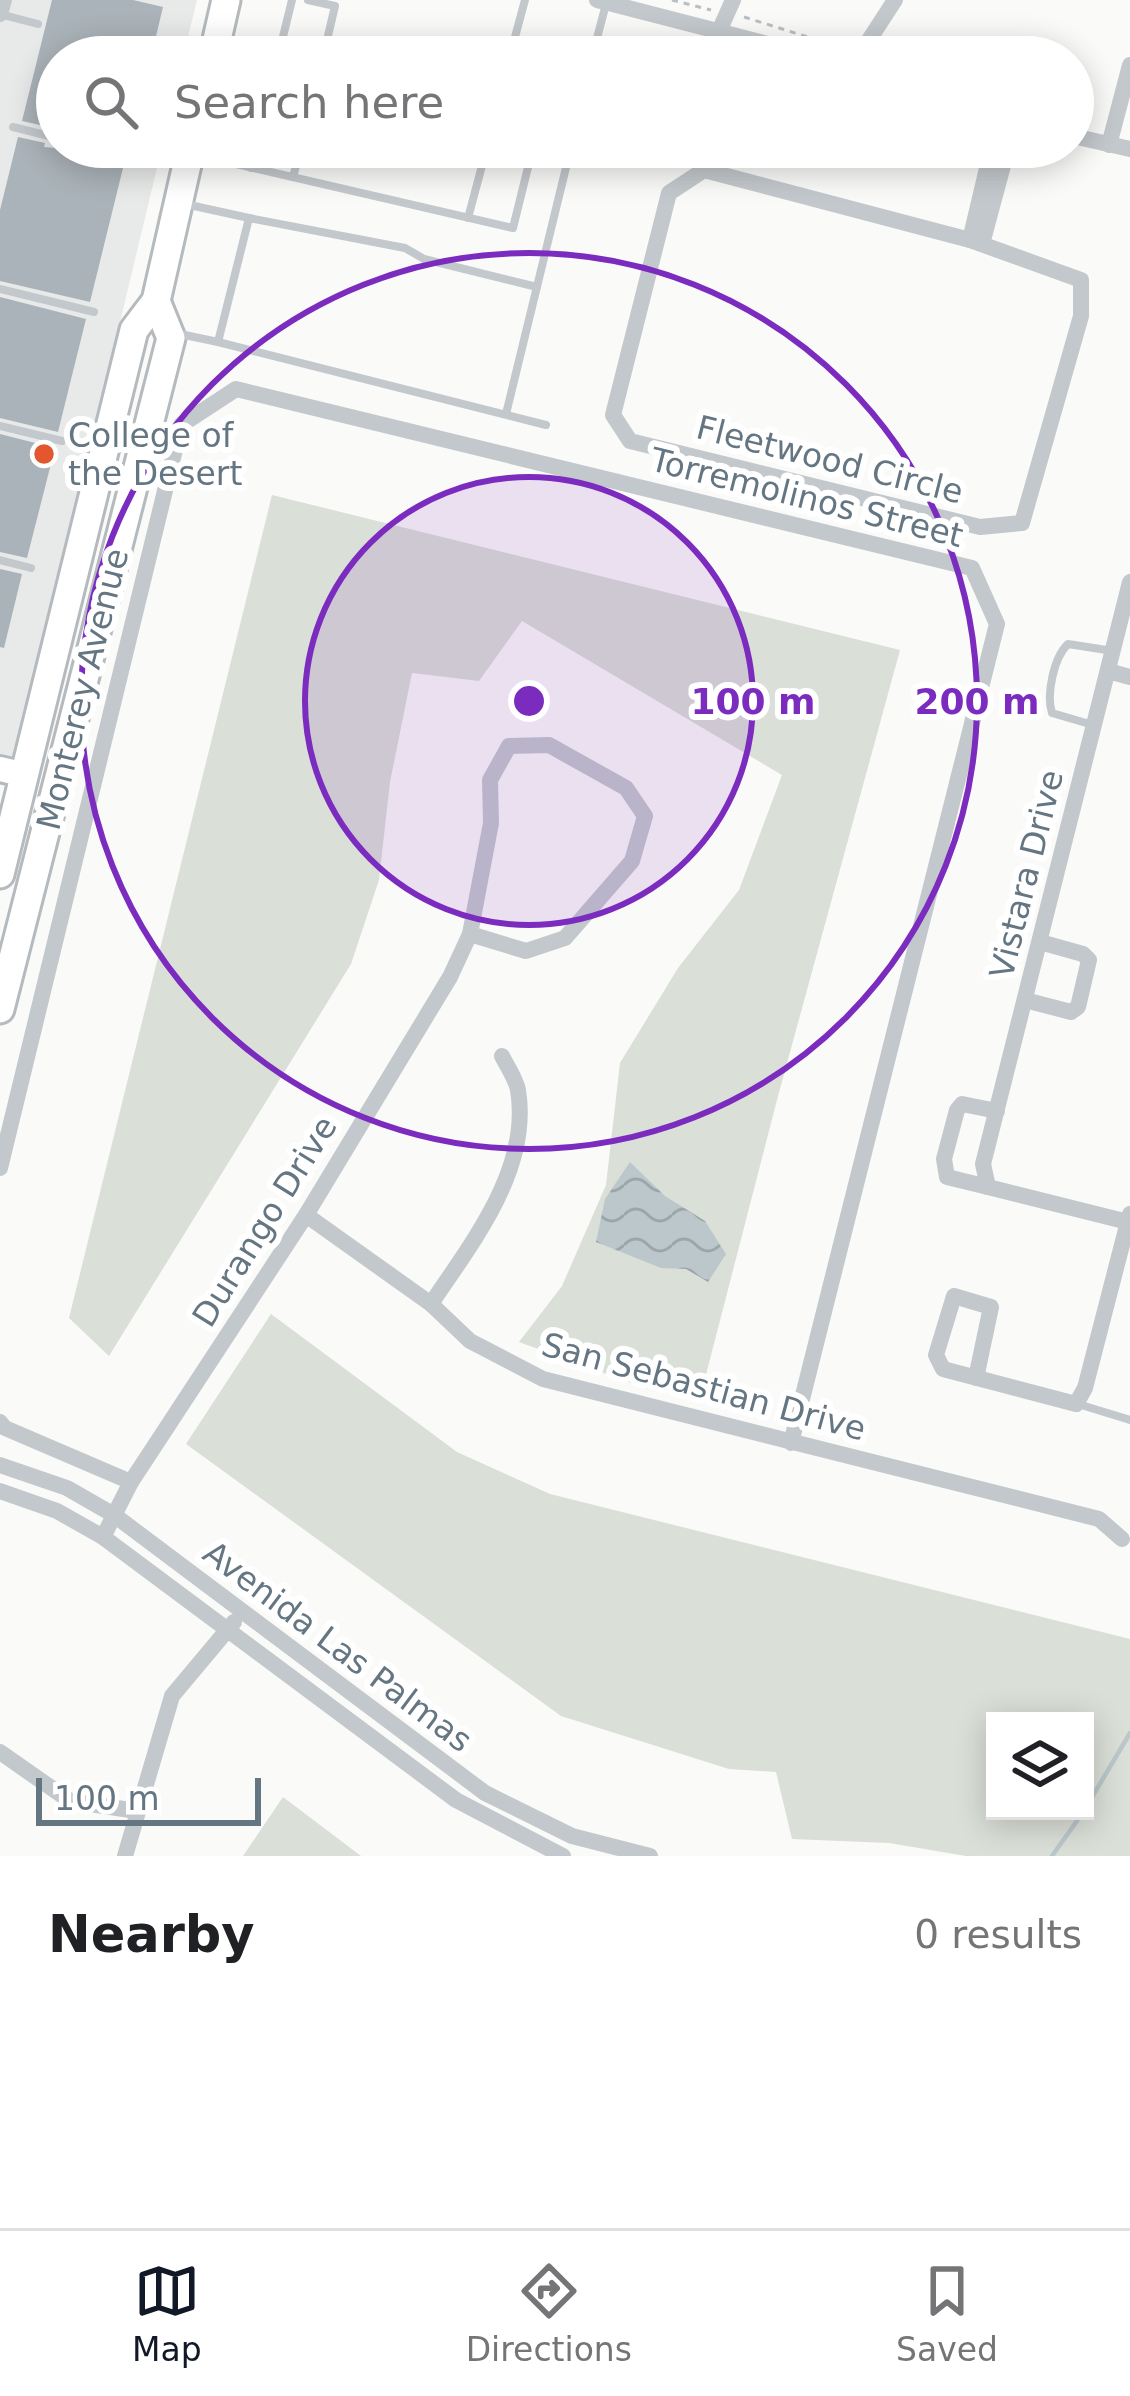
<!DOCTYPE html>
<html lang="en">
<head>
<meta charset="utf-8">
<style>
	:root { --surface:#fff; --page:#f2f2f2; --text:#202124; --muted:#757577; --line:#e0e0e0; --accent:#111827 }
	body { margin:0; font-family:"DejaVu Sans",sans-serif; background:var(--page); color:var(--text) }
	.controls { position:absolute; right:36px; bottom:36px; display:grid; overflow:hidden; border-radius:0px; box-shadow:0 6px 30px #0003 }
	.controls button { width:108px; height:108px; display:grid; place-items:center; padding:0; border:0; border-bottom:3px solid var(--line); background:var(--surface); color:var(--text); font:60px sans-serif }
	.scale { position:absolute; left:36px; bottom:30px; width:225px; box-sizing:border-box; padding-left:12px; border:6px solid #657683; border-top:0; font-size:33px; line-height:42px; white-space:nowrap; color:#657683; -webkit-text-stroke:9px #fff; paint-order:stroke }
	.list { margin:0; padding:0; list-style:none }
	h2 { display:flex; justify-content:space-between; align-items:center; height:156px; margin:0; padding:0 48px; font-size:51px }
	h2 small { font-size:39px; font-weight:400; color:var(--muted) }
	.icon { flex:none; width:66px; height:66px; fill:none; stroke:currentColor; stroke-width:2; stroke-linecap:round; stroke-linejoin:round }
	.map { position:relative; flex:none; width:1130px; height:1856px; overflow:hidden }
	.search { position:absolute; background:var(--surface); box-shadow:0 6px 30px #0003; left:36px; right:36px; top:36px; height:132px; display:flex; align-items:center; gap:30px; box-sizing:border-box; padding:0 42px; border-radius:66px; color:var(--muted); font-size:45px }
	.sheet { height:372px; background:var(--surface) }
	nav { display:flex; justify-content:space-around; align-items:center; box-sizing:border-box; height:168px; border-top:3px solid var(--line); background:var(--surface); font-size:33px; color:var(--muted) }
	nav a { display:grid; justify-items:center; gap:6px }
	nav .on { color:var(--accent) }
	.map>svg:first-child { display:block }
	.built { fill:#e8e9e9 }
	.green { fill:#dadfd7; fill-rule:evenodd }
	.water { fill:url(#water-waves) }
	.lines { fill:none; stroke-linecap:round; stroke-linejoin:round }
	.stream { stroke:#bbc7cb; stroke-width:4.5 }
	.building { fill:#aab3b9 }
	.secondary-casing { stroke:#b3babf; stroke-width:30 }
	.primary-casing { stroke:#b5babe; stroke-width:33 }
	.path { stroke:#bbbfc2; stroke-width:3; stroke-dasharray:6 6; stroke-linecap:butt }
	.lane { stroke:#c3c8cc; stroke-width:8 }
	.street { stroke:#c3c8cc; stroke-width:16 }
	.secondary { stroke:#fff; stroke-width:24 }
	.primary { stroke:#fff; stroke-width:27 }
	.ring { fill:none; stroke:#7b2cbf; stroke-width:6 }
	.poi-dot { fill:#e4572e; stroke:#fff; stroke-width:4.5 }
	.labels { text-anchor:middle; stroke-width:12; stroke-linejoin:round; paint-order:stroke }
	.poi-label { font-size:33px; fill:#657683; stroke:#fff; text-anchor:start }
	.street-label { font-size:33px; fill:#657683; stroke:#fff }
	.centre { fill:#7b2cbf; stroke:#fff; stroke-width:6 }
	.ring-label { font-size:36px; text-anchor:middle; font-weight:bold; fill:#7b2cbf; stroke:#fff; stroke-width:12; stroke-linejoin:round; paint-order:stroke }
</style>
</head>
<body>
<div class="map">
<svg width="1130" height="1856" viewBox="0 0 1130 1856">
	<defs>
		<pattern id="water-waves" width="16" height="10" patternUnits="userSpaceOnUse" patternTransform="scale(3)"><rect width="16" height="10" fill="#bbc7cb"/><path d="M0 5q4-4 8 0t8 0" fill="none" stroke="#9ca6aa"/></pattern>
	</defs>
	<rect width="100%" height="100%" fill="#fafaf8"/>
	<path class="built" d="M0,0H197L183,57H57V147H162L14,764L0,761Z"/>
	<g class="green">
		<path d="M272,495L900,650L778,1096L701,1394L653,1391L519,1342L562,1286L606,1185L620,1063L678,968L739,890L782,775L522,621L479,681L412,673L390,782L379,880L351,964L109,1356L69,1318Z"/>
		<path d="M271,1314L457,1452L550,1494L1130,1639V1856H966L889,1843L792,1839L776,1772L729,1769L561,1716L186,1444ZM1085,1721V1811H995V1721Z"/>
		<path d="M283,1797L361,1856H243Z"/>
	</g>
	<path class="water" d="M630,1162L665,1196L705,1221L726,1254L708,1282L686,1269L661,1268L596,1242L605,1199Z"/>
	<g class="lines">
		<g class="stream">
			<path d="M1085,1809L1130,1733"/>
			<path d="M1052,1856L1084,1811"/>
		</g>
	</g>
	<g class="building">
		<path d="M52,0H133L163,7L151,57H57V94L49,127L22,121Z"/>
		<path d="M18,137L45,143L44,147L80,150L85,147L90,155L124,164L90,302L0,281V210Z"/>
		<path d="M0,297L86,319L58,432L0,418Z"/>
		<path d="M0,434L55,448L27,558L0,552Z"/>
		<path d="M0,569L22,574L4,648L0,647Z"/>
	</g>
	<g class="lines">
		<g class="secondary-casing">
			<path id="secondary" d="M0,769L25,775"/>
		</g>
		<g class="primary-casing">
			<g id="primary">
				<path d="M213,57L226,0"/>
				<path d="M0,874L134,330L156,301L191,147"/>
				<path d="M0,1009L171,338L156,301"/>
			</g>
		</g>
		<g class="path">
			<path d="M672,0L711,10"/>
			<path d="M744,17L843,48"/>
			<path d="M1073,118L1088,122"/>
		</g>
		<g class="lane">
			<path d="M308,0L335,6L323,57"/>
			<path d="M525,0L512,48L544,57"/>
			<path d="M0,14L38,24"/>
			<path d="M278,57L292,0"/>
			<path d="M592,57L606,4"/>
			<path d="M13,127L57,138"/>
			<path d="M93,147L132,157"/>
			<path d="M197,155L513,228L533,147"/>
			<path d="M251,168L256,147"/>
			<path d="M293,177L301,147"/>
			<path d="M249,218L405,248L424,259L537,287"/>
			<path d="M468,218L487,147"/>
			<path d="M0,289L94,312"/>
			<path d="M175,333L218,342L249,218L185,204"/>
			<path d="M218,342L546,425"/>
			<path d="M506,414L571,147"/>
			<path d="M0,426L62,441"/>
			<path d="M0,560L31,568"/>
			<path d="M1093,725L1052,713C1046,694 1054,657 1068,644L1113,651"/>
			<path d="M1078,1404L1130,1420"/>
		</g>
		<g class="street">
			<path d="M597,0L818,57"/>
			<path d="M0,14L4,0"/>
			<path d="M720,29L733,0"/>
			<path d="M858,57L895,0"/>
			<path d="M1073,136L1130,149"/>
			<path d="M1109,145L1130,65"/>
			<path d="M704,170L970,240L1081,280V316L1022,523L980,527L630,441L613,415L669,193Z"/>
			<path d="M970,240L992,147"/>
			<path d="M982,244L1008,147"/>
			<path d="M1108,671L1130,677"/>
			<path d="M549,745L626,788L645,816L632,861L565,938L526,951L470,934L491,823L490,780L509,746Z"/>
			<path d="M1025,1000L1071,1012L1078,1007L1089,960L1083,954L1040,942"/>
			<path d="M0,1168L181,425L236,389L972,568L997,624L791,1443"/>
			<path d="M988,1187L947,1177L944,1159L957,1110L962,1104L997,1111"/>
			<path d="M306,1215L431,1304L470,1341L543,1379L1099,1519L1122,1539"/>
			<path d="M1128,1222L988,1187L983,1164L1130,582"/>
			<path d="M431,1304C472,1242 531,1170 518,1090C516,1079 507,1066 502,1056"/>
			<path d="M976,1378L991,1307L954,1296L936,1355L943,1369L1076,1404L1085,1388L1130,1214"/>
			<path d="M0,1422L5,1428L131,1482"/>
			<path d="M0,1465L67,1488L114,1515L485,1793L572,1836L650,1856"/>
			<path d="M0,1491L57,1511L103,1537L456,1800L563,1856"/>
			<path d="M103,1537L131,1482L306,1215L450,977L470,934"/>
			<path d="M0,1752L70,1801L137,1811"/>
			<path d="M125,1856L172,1696L234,1622"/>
		</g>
		<use href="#secondary" class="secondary"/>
		<use href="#primary" class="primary"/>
	</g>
	<circle cx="529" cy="701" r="224" fill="#7b2cbf" fill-opacity=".12"/>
	<g class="ring">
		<circle cx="529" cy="701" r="224"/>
		<circle cx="529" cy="701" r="448"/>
	</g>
	<circle class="poi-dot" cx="44" cy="454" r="12"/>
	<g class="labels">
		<g class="poi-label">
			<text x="68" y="447">College of<tspan x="68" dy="38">the Desert</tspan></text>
		</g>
		<g class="street-label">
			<text transform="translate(830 459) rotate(14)" y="12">Fleetwood Circle</text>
			<text transform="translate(807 497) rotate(14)" y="12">Torremolinos Street</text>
			<text transform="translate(82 689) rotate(-76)" y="12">Monterey Avenue</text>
			<text transform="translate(1026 874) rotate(-76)" y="12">Vistara Drive</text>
			<text transform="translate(264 1221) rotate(-58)" y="12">Durango Drive</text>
			<text transform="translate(704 1386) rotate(15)" y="12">San Sebastian Drive</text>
			<text transform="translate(338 1646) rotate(37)" y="12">Avenida Las Palmas</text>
		</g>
	</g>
	<circle cx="529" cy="701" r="18" class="centre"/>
	<g class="ring-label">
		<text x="753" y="714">100 m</text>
		<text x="977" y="714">200 m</text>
	</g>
</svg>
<div class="controls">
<button><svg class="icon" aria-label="layers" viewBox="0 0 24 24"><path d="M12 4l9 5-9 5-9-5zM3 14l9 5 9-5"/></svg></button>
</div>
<div class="scale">100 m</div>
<div class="search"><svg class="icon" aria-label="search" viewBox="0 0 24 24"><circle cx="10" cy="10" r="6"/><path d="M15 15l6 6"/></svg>Search here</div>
</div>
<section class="sheet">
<h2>Nearby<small>0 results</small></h2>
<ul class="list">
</ul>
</section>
<nav>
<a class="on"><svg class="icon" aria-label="map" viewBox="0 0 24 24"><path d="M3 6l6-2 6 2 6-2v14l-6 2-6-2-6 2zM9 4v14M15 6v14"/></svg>Map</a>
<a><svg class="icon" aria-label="directions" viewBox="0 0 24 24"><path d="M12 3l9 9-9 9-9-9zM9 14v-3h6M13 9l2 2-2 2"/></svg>Directions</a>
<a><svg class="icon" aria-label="saved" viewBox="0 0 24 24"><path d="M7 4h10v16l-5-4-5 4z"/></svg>Saved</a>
</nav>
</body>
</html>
